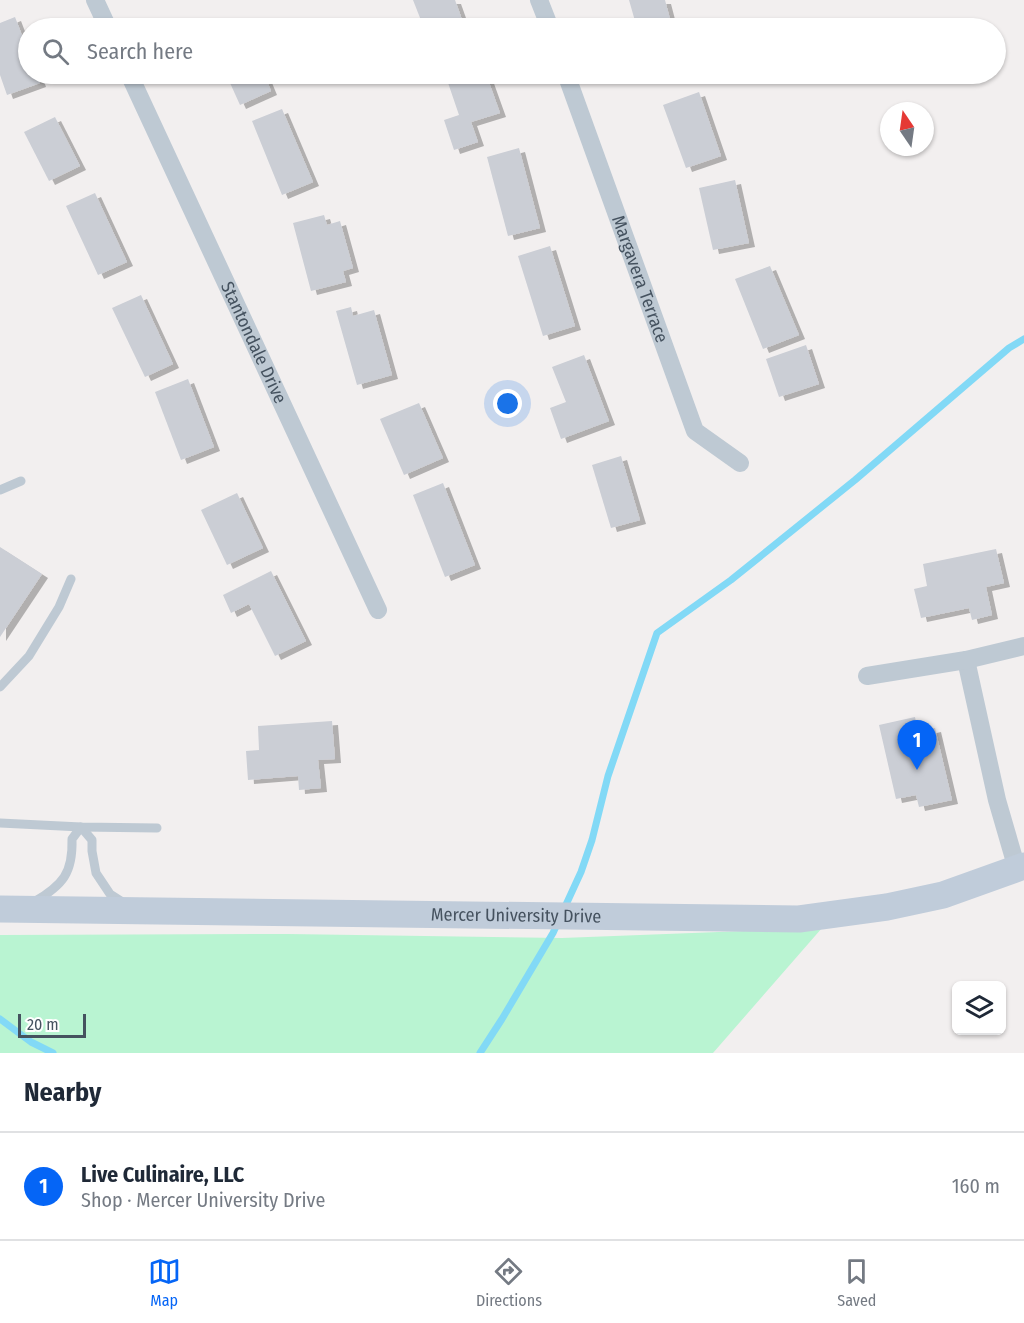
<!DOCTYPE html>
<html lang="en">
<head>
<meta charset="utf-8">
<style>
	:root { --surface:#fff; --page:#f6f6f7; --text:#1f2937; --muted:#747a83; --line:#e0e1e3; --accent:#0565f6 }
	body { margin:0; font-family:"Fira Sans Condensed",sans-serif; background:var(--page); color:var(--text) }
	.controls { position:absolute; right:18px; bottom:18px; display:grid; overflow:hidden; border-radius:9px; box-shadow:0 2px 4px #0004 }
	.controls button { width:54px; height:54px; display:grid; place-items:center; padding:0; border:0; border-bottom:2px solid var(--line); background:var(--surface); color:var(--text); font:30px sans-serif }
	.compass { position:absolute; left:880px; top:102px; width:54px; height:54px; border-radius:50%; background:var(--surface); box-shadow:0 2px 4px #0004; rotate:347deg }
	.scale { position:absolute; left:18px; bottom:15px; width:68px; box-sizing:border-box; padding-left:6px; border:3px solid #45525f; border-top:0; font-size:16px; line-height:21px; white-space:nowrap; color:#45525f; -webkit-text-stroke:4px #fff; paint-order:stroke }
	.you { position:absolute; left:508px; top:404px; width:21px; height:21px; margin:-15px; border:4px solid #fff; border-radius:50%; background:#1a73e8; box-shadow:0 0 0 9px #1a73e833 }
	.badge { display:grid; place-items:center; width:39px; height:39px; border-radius:50%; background:var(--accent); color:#fff; font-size:20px; font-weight:700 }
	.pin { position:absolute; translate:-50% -50px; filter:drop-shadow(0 2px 3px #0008) }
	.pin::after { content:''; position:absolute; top:32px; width:21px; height:18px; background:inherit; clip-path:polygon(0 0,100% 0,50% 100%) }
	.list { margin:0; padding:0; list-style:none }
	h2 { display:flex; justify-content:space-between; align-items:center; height:78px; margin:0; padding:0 24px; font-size:26px }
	h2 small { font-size:20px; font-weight:400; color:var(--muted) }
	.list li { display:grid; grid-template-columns:39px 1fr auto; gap:18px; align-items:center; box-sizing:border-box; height:108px; padding:0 24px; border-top:2px solid var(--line) }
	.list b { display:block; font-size:22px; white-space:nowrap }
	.list p { margin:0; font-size:20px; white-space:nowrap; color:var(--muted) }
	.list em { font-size:20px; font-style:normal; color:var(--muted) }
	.icon { flex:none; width:33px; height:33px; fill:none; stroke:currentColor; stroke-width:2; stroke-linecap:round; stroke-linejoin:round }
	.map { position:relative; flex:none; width:1024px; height:1053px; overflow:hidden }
	.search { position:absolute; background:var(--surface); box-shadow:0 2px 4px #0004; left:18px; right:18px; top:18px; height:66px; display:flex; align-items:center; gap:15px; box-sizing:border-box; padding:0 21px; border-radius:33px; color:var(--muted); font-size:22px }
	.sheet { height:186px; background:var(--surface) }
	nav { display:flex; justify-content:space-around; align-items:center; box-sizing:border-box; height:84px; border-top:2px solid var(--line); background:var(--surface); font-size:16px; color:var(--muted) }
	nav a { display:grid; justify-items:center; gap:3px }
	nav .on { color:var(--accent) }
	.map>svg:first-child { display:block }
	.green { fill:#b9f4d2 }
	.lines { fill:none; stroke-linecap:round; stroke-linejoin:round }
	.stream { stroke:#82d9f6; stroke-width:7 }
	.building { fill:#cbced5; filter:url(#shadow) }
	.lane { stroke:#bec9d3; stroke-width:9 }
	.street { stroke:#bec9d3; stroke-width:18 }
	.secondary { stroke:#c0ccda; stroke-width:27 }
	.labels { text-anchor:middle; stroke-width:5; stroke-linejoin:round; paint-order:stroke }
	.street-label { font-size:18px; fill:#45525f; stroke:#fff }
</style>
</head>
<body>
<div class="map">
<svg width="1024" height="1053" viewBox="0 0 1024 1053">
	<defs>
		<filter id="shadow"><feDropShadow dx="6" dy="4" stdDeviation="0" flood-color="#0004"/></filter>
	</defs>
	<rect width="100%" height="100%" fill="#f2efef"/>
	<path class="green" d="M822,928L713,1053H0V935L288,934L562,938Z"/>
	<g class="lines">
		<g class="stream">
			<path d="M564,909L581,872L592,840L608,776L657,633L731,580L855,480L1009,348L1024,339"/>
			<path d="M0,1019L31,1042L53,1053"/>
			<path d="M480,1053L502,1019L553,933L558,922"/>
		</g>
	</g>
	<g class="building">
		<path d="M413,0H455L465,28H424Z"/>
		<path d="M629,0H665L671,23L685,19L688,28H637Z"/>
		<path d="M15,17L28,51V74H37L40,83L7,95L0,75V23Z"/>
		<path d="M240,18L244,28H215Z"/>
		<path d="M226,74H264L271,91L240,105Z"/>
		<path d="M445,74H486L500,113L471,122L478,142L454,150L444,120L459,115Z"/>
		<path d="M699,92L721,156L686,168L663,105Z"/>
		<path d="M282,109L313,182L282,195L252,121Z"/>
		<path d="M55,117L80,166L49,181L24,132Z"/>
		<path d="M519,148L540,228L508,236L487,157Z"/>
		<path d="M735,180L749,243L713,250L699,188Z"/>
		<path d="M95,193L127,262L98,275L66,206Z"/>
		<path d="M324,215L327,225L340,221L353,268L343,271L346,282L311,291L293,223Z"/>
		<path d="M550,246L575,326L543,336L518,256Z"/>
		<path d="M770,266L799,335L763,349L735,279Z"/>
		<path d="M141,295L173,364L145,377L112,308Z"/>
		<path d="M351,307L353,316L374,310L392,375L357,385L336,311Z"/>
		<path d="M806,345L819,384L779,397L766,359Z"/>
		<path d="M584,355L609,421L561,439L550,408L566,402L552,367Z"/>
		<path d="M188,379L214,447L181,460L155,392Z"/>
		<path d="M419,403L443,458L404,475L380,419Z"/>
		<path d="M621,456L640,520L611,528L592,465Z"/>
		<path d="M443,483L475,565L445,577L413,495Z"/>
		<path d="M237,493L263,548L227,565L201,510Z"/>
		<path d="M0,547L42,574L0,637Z"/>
		<path d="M996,549L1004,583L986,587L992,615L972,620L969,608L921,618L914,589L927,586L923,564Z"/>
		<path d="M271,571L306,641L275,656L249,604L231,613L223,595Z"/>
		<path d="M915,717L918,732L935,728L952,800L919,807L916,795L896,799L879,725Z"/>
		<path d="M332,721L335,759L318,760L321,788L299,790L298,776L248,780L246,751L259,750L258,726Z"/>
	</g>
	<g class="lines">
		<g class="lane">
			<path d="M0,490L21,481"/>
			<path d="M0,687L29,656L59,607L71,579"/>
			<path d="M0,823L81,827L157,828"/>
			<path d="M34,902C63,885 73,873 72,839L81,827L92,840V851L96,873L110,894L124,903"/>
		</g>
		<g class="street">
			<path d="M95,0L108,28"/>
			<path d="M539,0L550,28"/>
			<path id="s1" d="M129,74L378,610"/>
			<path id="s2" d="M566,74L695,431L740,463"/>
			<path d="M966,660L997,800L1017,869"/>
			<path d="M867,676L966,660L1024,646"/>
		</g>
		<path class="secondary" id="s3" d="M0,909L799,919L887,907L943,895L1024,866"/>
	</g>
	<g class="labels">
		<g class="street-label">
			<text dy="6" stroke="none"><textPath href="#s2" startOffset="218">Margavera Terrace</textPath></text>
			<text dy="6" stroke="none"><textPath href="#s1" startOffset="296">Stantondale Drive</textPath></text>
			<text dy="6" stroke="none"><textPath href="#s3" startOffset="516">Mercer University Drive</textPath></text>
		</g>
	</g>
</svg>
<div class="controls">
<button><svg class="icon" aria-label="layers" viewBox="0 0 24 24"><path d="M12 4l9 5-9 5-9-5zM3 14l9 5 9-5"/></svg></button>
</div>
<svg class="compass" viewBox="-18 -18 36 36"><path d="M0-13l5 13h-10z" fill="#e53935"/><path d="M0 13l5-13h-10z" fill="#747a83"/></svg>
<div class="scale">20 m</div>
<div class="you"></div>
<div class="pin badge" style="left:917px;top:770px">1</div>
<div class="search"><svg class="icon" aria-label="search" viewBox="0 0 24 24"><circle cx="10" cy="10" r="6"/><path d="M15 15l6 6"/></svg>Search here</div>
</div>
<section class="sheet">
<h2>Nearby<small></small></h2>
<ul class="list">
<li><span class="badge">1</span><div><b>Live Culinaire, LLC</b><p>Shop · Mercer University Drive</p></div><em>160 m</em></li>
</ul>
</section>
<nav>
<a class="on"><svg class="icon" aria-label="map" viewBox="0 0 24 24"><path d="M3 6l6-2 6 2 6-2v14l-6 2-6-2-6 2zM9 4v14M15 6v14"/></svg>Map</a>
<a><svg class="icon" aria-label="directions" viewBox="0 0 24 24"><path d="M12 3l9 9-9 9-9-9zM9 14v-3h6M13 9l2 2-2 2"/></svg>Directions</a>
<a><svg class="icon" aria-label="saved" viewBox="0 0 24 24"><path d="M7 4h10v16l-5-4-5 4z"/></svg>Saved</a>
</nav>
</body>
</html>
